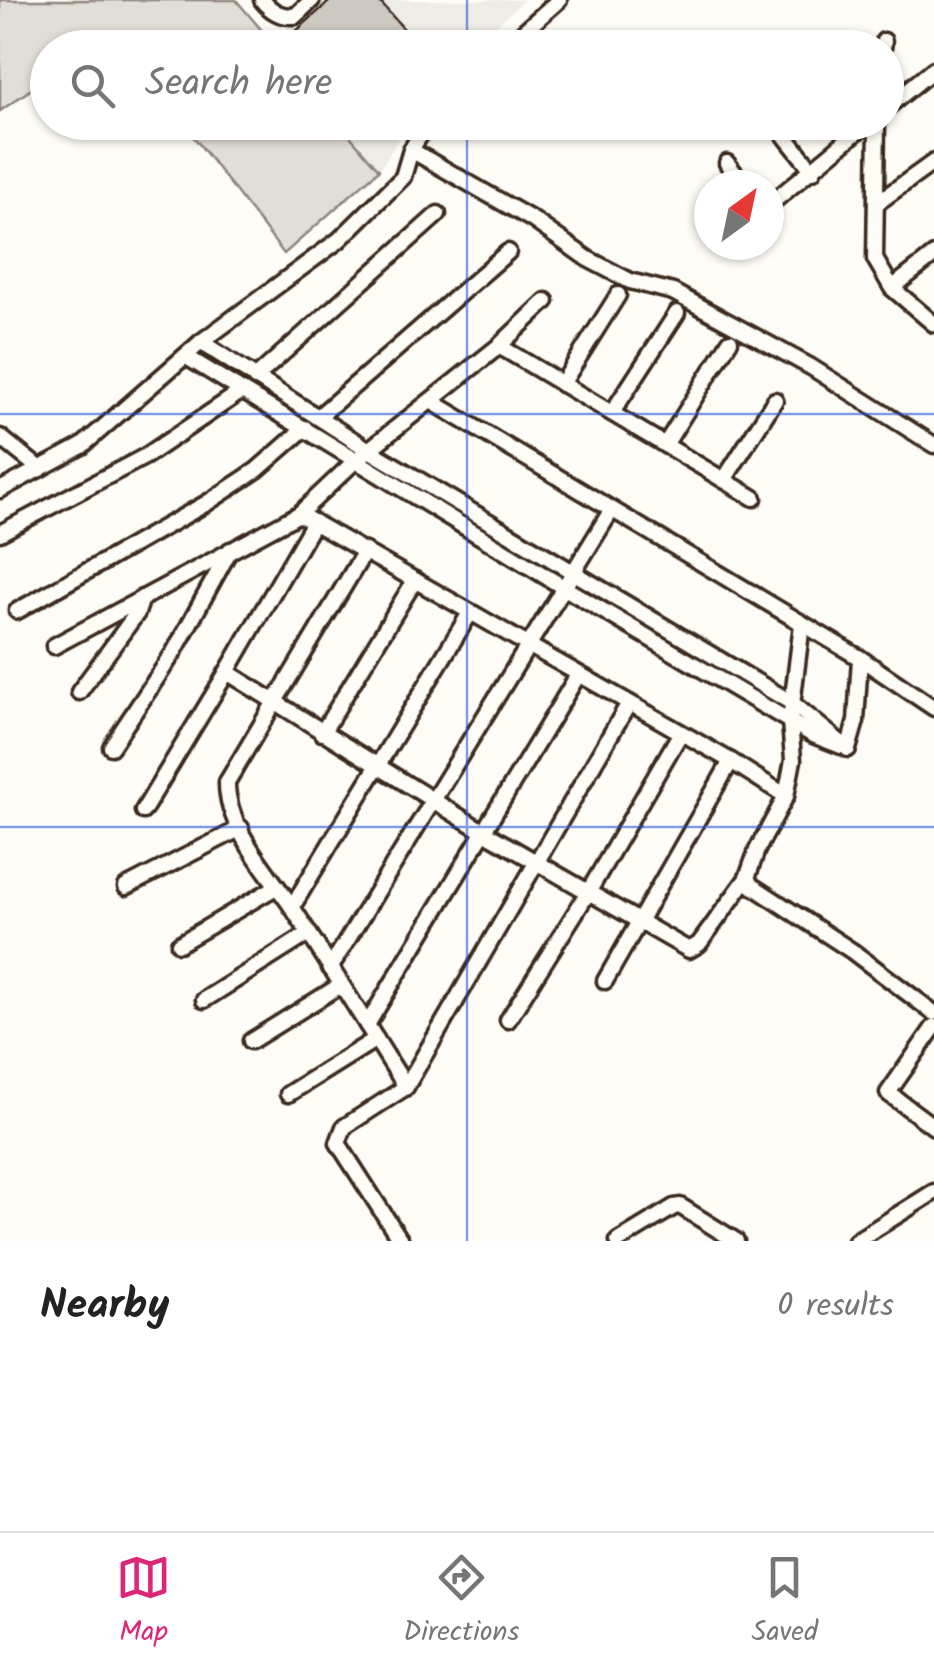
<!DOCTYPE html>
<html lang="en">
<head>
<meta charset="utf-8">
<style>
	:root { --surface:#fff; --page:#f2f2f2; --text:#222; --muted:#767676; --line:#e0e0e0; --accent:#db2777 }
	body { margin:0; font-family:Kalam,sans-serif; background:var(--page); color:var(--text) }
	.compass { position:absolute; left:694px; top:170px; width:90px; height:90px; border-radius:50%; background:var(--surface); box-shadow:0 2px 8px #0004; rotate:33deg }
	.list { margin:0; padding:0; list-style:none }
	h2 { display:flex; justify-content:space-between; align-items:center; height:130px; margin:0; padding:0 40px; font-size:42px }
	h2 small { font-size:32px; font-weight:400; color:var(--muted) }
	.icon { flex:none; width:55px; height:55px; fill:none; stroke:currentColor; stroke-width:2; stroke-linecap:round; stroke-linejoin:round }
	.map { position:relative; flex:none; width:934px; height:1241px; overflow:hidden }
	.search { position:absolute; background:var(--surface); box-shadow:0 2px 8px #0004; left:30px; right:30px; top:30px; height:110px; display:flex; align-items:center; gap:25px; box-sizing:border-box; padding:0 35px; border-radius:55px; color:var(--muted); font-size:38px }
	.sheet { height:290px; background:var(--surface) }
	nav { display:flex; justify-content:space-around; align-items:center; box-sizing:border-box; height:140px; border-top:2px solid var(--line); background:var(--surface); font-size:28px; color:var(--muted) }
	nav a { display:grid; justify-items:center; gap:5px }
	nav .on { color:var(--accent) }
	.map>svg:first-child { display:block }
	.built { fill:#efece7 }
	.green { fill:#e1ded7; stroke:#8e847a; stroke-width:2.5 }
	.building { fill:#cdc8c2; stroke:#3b2a1e; stroke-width:2.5 }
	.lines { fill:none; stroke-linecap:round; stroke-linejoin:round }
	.minor-casing { stroke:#3b2a1e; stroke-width:21 }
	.minor { stroke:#fdfcf7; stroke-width:14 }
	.grid { fill:none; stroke:#1d4ed8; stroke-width:2.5; stroke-opacity:0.55 }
</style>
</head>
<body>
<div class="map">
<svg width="934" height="1241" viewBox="0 0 934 1241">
	<rect width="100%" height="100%" fill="#fdfcf7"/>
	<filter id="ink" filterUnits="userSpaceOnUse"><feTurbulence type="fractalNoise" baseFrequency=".01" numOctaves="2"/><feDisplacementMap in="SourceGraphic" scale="20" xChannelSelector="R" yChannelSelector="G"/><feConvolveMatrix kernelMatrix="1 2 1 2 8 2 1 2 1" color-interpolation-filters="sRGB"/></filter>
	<g filter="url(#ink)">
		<g class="built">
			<path d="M319,0H524L472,47L276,48L272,43Z"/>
			<path d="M339,123H409L379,170Z"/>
		</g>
		<g class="green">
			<path d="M0,0H236L276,47H126L113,32L91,47L48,48L47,78L0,111Z"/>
			<path d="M183,123H339L379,170L284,254Z"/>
		</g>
		<path class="building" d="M331,0H378L410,36L397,48H277Z"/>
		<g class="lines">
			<g class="minor-casing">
				<g id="minor">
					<path d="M262,0C271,11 280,17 295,16L312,0"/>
					<path d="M505,48L559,0"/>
					<path d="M883,48L884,41"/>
					<path d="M886,108L934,69"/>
					<path d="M774,122L813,171"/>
					<path d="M877,122L875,259L892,288L934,324"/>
					<path d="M411,150L533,220L588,259L630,281L673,292L811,367L934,445"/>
					<path d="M727,163L744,185"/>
					<path d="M877,203L934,162"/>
					<path d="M769,205L869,122"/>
					<path d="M892,288L934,255"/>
					<path d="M201,342L369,450L792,703L848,749L856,721L860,658"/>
					<path d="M499,346L546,301"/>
					<path d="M185,356L563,587L813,735L841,746"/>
					<path d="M255,378L438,214"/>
					<path d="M562,384L618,295"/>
					<path d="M431,401L860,658L934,708"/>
					<path d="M612,413L677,313"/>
					<path d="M318,417L508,252"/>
					<path d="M0,437L40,469"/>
					<path d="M665,445L730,341"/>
					<path d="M724,480L775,400"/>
					<path d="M0,490L82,446L201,342L339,240L403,177L411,150L428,122"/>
					<path d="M299,514L356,460L499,346L754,498"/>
					<path d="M314,522L227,672L484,832L689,950L699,944L747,878"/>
					<path d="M0,533L146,456L242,391"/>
					<path d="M365,551L227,782C226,828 270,874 294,910C332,969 369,1028 406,1087"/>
					<path d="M17,611L207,503L257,470L305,428"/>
					<path d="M802,624L790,721L793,760L786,796L757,850L747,878L751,885L852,951L934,1013"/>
					<path d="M54,646L299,514L731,761L786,796"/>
					<path d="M79,692L137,613L142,598"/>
					<path d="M322,733L415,580"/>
					<path d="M111,747L174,652L230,550"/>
					<path d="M143,811L227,672"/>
					<path d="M126,887L241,828"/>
					<path d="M292,907L470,613"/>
					<path d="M179,944L276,887"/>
					<path d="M330,968L611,511"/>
					<path d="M605,981L731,761"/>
					<path d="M204,1000L308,934"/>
					<path d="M508,1020L589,891L680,734"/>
					<path d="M367,1025L578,675"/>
					<path d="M934,1027L888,1093L934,1127"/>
					<path d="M251,1041L341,985"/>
					<path d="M288,1094L376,1039"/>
					<path d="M401,1241L338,1143L344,1127L406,1087L629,703"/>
					<path d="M618,1241L674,1207L680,1206L736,1241"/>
					<path d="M856,1241L934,1192"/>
				</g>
			</g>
			<use href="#minor" class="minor"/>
		</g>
	</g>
	<path class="grid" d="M467,0V48M467,122V1241M0,414H934M0,827H934"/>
</svg>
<svg class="compass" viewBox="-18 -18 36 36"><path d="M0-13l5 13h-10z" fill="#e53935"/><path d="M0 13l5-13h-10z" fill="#767676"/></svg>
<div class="search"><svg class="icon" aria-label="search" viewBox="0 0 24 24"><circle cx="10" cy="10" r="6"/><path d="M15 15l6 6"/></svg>Search here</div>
</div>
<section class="sheet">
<h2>Nearby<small>0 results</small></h2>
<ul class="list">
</ul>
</section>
<nav>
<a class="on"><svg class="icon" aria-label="map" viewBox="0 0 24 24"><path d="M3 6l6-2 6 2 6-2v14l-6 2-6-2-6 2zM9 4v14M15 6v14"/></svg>Map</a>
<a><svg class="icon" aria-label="directions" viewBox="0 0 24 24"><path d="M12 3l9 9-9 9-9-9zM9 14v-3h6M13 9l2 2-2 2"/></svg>Directions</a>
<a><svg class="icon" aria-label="saved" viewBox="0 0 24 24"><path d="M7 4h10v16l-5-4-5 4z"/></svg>Saved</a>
</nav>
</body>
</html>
